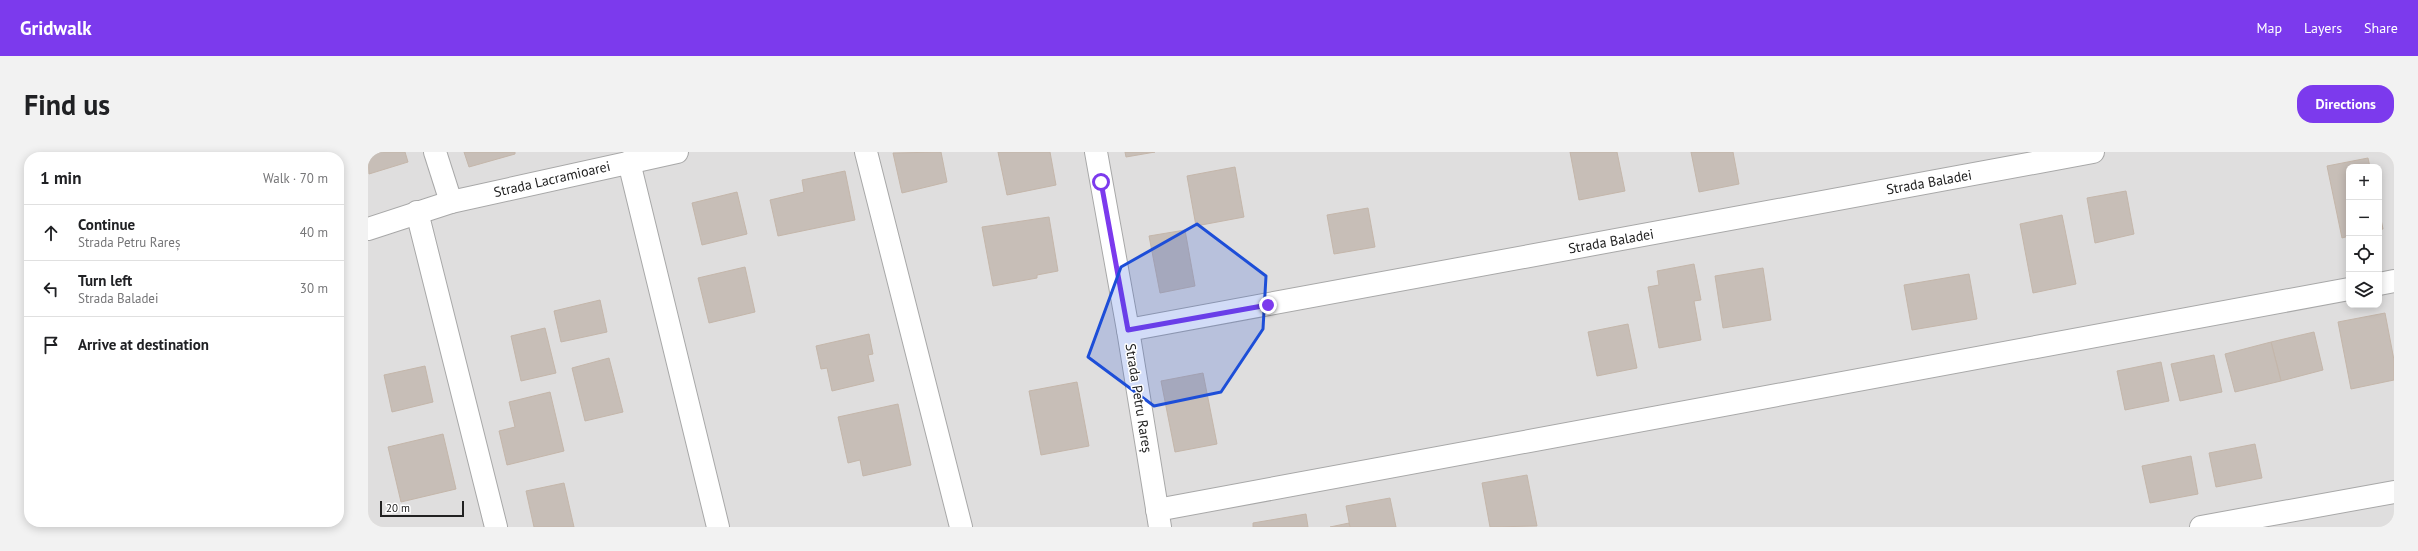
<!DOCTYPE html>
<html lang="en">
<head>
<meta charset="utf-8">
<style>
	:root { --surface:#fff; --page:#f2f2f2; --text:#202124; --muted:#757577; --line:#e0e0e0; --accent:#7c3aed }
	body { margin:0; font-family:"PT Sans",sans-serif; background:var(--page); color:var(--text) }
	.controls { position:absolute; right:12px; top:12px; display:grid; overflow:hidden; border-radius:8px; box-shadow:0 2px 10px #0003 }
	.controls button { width:36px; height:36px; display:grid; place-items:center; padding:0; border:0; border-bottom:1px solid var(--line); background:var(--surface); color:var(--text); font:20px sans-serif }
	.scale { position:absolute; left:12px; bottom:10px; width:84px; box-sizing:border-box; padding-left:4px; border:2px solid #212121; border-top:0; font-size:11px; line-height:14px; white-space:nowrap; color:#212121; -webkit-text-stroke:3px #fff; paint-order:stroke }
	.stop { position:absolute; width:12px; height:12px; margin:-9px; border:3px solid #7c3aed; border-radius:50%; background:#fff }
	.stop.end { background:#7c3aed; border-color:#fff; box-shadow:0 1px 4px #0008 }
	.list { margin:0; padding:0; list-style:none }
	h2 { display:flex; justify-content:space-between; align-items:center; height:52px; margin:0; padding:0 16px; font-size:17px }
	h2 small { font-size:13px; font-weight:400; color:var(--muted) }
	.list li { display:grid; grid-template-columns:26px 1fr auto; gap:12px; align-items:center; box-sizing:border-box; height:56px; padding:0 16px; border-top:1px solid var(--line) }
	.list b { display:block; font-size:15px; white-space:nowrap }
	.list p { margin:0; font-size:13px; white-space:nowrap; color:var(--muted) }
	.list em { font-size:13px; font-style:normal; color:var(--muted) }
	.icon { flex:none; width:22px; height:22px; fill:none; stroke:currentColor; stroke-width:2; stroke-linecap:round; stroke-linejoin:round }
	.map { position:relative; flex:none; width:2026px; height:375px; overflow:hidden; border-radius:16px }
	header { display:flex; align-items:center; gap:24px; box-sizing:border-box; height:56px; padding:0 20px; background:var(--accent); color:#fff }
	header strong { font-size:19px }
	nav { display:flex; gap:22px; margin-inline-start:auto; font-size:14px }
	.intro { display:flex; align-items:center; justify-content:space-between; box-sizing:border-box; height:96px; padding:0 24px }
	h1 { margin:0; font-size:28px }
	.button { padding:10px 18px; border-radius:16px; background:var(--accent); color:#fff; font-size:14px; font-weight:700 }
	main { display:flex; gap:24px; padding:0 24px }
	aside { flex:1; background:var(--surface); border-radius:16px; box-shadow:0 2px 10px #0003 }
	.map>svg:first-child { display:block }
	.residential { fill:#dfdede; fill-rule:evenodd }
	.building { fill:#c7beb7; stroke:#c4b6aa }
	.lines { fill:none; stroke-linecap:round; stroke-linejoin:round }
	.street-casing { stroke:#a8a8a8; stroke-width:24 }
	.street { stroke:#fff; stroke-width:22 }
	.route { stroke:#7c3aed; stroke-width:5 }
	.marked { fill:#1d4ed8; fill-opacity:0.2; stroke:#1d4ed8; stroke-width:3; stroke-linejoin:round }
	.labels { text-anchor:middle; stroke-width:3; stroke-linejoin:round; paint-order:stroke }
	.street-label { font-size:14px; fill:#212121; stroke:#fff }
</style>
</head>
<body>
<header>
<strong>Gridwalk</strong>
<nav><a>Map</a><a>Layers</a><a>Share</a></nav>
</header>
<div class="intro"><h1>Find us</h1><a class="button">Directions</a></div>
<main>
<aside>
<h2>1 min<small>Walk · 70 m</small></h2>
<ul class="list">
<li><svg class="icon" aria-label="ahead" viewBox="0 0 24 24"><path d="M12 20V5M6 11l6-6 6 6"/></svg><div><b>Continue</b><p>Strada Petru Rareș</p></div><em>40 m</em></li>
<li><svg class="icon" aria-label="left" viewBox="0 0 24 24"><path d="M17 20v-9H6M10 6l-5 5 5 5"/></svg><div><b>Turn left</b><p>Strada Baladei</p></div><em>30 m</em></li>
<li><svg class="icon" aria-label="arrive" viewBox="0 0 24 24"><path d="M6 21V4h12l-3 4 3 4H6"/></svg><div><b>Arrive at destination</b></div></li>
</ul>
</aside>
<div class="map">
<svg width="2026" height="375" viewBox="0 0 2026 375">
	<rect width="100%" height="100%" fill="#f2efe8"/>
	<path class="residential" d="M0,0H2026V375H0ZM1981,15H2011V153H1981Z"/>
	<g class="building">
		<path d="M0,0H37L40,10L1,22Z"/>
		<path d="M96,0H147V2L101,15Z"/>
		<path d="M573,0L579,30L534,41L525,1Z"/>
		<path d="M630,0H682L688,33L639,43Z"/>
		<path d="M757,0H787L758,5Z"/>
		<path d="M1202,0H1249L1257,39L1211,48Z"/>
		<path d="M1323,0H1365L1371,32L1331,40Z"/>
		<path d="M2000,6L2002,15H1981V84L1974,86L1959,14Z"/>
		<path d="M867,15L876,65L828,74L819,24Z"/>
		<path d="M477,19L487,68L410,84L402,48L436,40L434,28Z"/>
		<path d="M1758,39L1766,82L1727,91L1719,46Z"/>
		<path d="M369,40L379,82L334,93L324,51Z"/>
		<path d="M1000,56L1007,95L966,102L959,63Z"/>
		<path d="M2011,58L2015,77L2011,78Z"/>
		<path d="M1694,63L1708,132L1665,141L1652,72Z"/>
		<path d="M681,65L690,119L669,123V126L625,134L614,75Z"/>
		<path d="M817,78L827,134L792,141L781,84Z"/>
		<path d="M1326,112L1333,148L1326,149L1333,188L1291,196L1280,135L1291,133L1289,119Z"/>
		<path d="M377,115L387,160L341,171L330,126Z"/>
		<path d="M1395,116L1403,168L1355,176L1347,124Z"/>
		<path d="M1601,122L1609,167L1544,178L1536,133Z"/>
		<path d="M232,148L239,180L193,190L186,159Z"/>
		<path d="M2017,161L2026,208V228L1983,237L1970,170Z"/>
		<path d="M1260,172L1269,216L1229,224L1220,180Z"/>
		<path d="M177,176L188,221L153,229L143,184Z"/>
		<path d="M1946,180L1955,218L1913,229L1903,190Z"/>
		<path d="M501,182L505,202L500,203L506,229L464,239L459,216L453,217L448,194Z"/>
		<path d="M1903,190L1913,229L1867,240L1857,202Z"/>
		<path d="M1846,203L1854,240L1812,249L1803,212Z"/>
		<path d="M241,206L255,260L217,269L204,216Z"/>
		<path d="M1793,210L1801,249L1757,258L1749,219Z"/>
		<path d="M57,214L65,250L24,260L16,223Z"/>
		<path d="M835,221L849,292L807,300L793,229Z"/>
		<path d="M709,230L721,294L673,303L661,239Z"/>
		<path d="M182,240L196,299L139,313L131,279L147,275L141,250Z"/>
		<path d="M530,252L543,313L495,324L492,308L480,311L470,265Z"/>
		<path d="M75,282L88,337L33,350L20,295Z"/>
		<path d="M1887,292L1894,326L1848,335L1841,301Z"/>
		<path d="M1823,304L1830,342L1782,351L1774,314Z"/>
		<path d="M1159,323L1169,374L1122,375L1114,331Z"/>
		<path d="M196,331L206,375H166L158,339Z"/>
		<path d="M1022,346L1028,375H982L978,354Z"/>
		<path d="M938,362L940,375H885V371Z"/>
		<path d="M981,371L982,375H962Z"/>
	</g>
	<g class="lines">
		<g class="street-casing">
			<g id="street">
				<path d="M67,0L83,50"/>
				<path d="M498,0L593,375"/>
				<path d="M728,0L760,178L792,375"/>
				<path d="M261,10L350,375"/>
				<path d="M49,60L128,375"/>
				<path d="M0,77L83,50L309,0"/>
				<path d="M2011,132L2026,129"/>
				<path d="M760,178L1725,0"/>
				<path d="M789,358L1981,137"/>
				<path d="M1833,375L2026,340"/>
			</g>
		</g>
		<use href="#street" class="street"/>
	</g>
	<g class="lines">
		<path class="route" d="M733,30L760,178L900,153"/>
	</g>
	<path class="marked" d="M829,72L898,124L895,177L853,240L786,254L720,205L753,115Z"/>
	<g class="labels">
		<g class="street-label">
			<text transform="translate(184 27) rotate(-13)" y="5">Strada Lacramioarei</text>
			<text transform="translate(1561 30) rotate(-10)" y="5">Strada Baladei</text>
			<text transform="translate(1243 89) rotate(-10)" y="5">Strada Baladei</text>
			<text transform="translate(771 246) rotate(81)" y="5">Strada Petru Rareș</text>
		</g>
	</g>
</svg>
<div class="controls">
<button>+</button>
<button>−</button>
<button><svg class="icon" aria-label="locate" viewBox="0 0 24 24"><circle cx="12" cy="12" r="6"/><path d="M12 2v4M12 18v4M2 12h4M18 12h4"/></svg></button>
<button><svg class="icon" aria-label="layers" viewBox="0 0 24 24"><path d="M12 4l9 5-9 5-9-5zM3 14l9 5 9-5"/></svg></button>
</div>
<div class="scale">20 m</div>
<div class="stop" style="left:733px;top:30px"></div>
<div class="stop end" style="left:900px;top:153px"></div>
</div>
</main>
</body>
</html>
